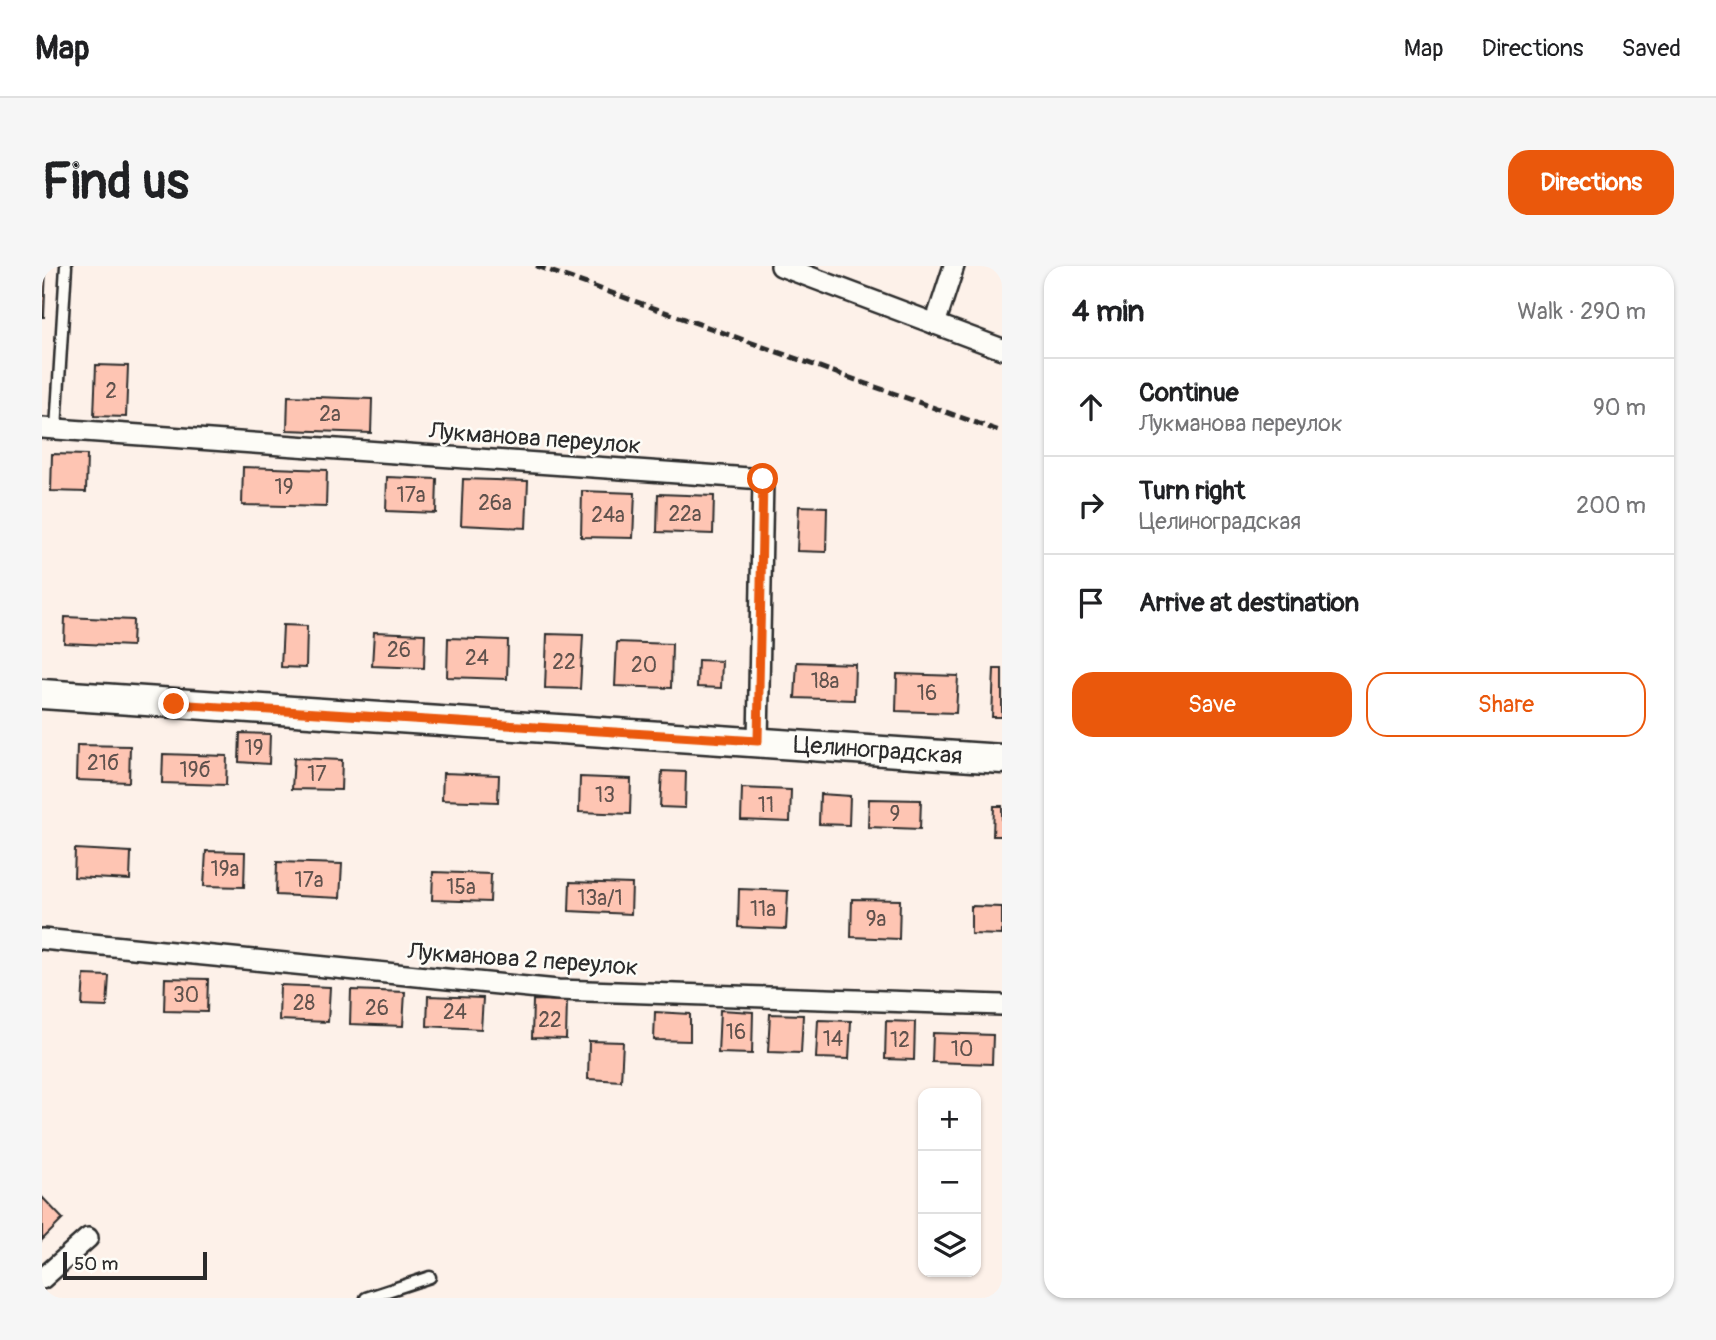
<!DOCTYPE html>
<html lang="en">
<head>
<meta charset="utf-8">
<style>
	:root { --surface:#fff; --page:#f6f6f6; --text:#202124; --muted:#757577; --line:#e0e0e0; --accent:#ea580c }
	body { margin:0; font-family:Pangolin,sans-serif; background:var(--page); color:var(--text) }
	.controls { position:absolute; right:21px; bottom:21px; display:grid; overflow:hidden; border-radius:14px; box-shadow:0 2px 5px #0004 }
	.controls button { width:63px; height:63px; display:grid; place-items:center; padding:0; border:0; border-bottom:2px solid var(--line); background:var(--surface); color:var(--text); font:35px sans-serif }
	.scale { position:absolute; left:21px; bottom:18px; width:144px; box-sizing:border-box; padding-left:7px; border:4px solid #2b2b2b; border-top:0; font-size:19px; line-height:24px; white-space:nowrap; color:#2b2b2b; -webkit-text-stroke:5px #fdfcf7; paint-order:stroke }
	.stop { position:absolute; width:21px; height:21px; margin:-16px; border:5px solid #ea580c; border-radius:50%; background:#fff }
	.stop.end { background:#ea580c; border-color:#fff; box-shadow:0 2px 7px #0008 }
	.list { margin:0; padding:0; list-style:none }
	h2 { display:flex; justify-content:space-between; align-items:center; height:91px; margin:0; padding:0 28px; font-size:30px }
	h2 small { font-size:23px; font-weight:400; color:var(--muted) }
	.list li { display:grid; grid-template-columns:46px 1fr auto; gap:21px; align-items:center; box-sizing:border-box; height:98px; padding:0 28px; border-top:2px solid var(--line) }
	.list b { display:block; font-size:26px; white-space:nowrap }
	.list p { margin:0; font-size:23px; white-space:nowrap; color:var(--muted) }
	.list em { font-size:23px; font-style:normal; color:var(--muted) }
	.actions { display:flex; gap:14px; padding:21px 28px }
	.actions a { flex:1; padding:16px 0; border:2px solid var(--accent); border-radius:21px; text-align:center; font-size:24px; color:var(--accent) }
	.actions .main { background:var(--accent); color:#fff }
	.icon { flex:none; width:38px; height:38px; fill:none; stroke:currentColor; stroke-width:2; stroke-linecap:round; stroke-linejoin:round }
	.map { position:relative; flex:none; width:960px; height:1032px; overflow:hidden; border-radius:21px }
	header { display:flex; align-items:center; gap:42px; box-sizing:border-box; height:98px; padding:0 35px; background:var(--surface); border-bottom:2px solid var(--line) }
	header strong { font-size:33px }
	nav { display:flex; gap:38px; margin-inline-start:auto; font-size:24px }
	.intro { display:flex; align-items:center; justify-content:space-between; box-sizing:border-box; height:168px; padding:0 42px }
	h1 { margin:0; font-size:49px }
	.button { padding:18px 32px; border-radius:21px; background:var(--accent); color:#fff; font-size:24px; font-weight:700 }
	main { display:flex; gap:42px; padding:0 42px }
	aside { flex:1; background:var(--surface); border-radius:21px; box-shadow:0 2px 5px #0004 }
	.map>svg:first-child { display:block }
	.building { fill:#fec5b3; stroke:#2b2b2b; stroke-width:2 }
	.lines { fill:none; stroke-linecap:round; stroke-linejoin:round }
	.lane-casing { stroke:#2b2b2b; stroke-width:15 }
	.street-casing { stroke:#2b2b2b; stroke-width:24 }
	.secondary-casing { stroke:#2b2b2b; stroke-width:33 }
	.lane { stroke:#fdfcf7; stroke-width:10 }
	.street { stroke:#fdfcf7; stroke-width:19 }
	.secondary { stroke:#fdfcf7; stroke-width:28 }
	.rail { stroke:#2b2b2b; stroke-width:5; stroke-dasharray:10 5; stroke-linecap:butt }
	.route { stroke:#ea580c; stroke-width:9 }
	.labels { text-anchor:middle; stroke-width:5; stroke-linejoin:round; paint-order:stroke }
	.number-label { font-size:21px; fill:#60524d }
	.street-label { font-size:24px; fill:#2b2b2b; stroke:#fdfcf7 }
</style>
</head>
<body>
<header>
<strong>Map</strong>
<nav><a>Map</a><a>Directions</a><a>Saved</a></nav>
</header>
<div class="intro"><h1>Find us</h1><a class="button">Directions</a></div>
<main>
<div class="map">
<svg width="960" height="1032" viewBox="0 0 960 1032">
	<rect width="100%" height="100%" fill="#fdf1e9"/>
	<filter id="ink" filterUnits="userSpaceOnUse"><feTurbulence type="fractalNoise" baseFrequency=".0143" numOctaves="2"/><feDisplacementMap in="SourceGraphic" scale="14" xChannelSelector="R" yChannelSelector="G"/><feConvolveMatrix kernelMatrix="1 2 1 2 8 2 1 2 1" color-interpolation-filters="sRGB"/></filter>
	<g filter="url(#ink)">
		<g class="building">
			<path d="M0,0H4L2,51H0Z"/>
			<path d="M54,99L86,100L84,151L52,150Z"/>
			<path d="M246,130L330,133L329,167L245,164Z"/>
			<path d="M10,188L45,189L44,226L9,225Z"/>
			<path d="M201,201L285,204L284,241L200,239Z"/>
			<path d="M345,211L395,213L394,247L344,245Z"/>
			<path d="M421,213L486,215L484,262L419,259Z"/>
			<path d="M540,225L593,227L591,272L539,271Z"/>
			<path d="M616,228L672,230L671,268L615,266Z"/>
			<path d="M757,240L785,241L784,286L755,285Z"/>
			<path d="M23,351L91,354L90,380L22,377Z"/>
			<path d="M241,359L265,360L264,402L239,401Z"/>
			<path d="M332,366L383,368L382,402L330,400Z"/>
			<path d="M505,368L541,369L538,423L503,422Z"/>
			<path d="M406,372L466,374L465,413L405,411Z"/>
			<path d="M575,376L630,378L629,422L573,420Z"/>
			<path d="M656,394L680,395L679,422L655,421Z"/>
			<path d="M755,396L813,398L812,434L753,432Z"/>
			<path d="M952,403H960V451H950Z"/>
			<path d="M855,408L916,410L914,447L854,445Z"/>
			<path d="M198,467L228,468L227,498L197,496Z"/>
			<path d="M35,479L88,480L87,516L34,514Z"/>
			<path d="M121,488L185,490L184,519L120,517Z"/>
			<path d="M252,492L300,494L299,524L250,523Z"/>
			<path d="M620,505L644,506L643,542L618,541Z"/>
			<path d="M401,507L457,509L456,536L400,534Z"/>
			<path d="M538,511L589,513L588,548L537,546Z"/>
			<path d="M700,522L749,524L748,556L699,554Z"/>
			<path d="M778,528L808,530L807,559L777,558Z"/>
			<path d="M827,533L879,534L878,563L826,561Z"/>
			<path d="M952,540H960V570H951Z"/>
			<path d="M33,583L89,586L88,614L32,611Z"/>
			<path d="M164,585L203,586L202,621L162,620Z"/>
			<path d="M235,596L300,598L298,632L234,629Z"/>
			<path d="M391,606L449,608L448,636L390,634Z"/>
			<path d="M528,616L590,618L589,648L527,645Z"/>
			<path d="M697,623L746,625L744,663L696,661Z"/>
			<path d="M810,633L858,634L857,673L809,671Z"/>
			<path d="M929,640L960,641V669L929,668Z"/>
			<path d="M42,709L67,710L65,741L40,740Z"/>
			<path d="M123,712L166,713L165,746L122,745Z"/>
			<path d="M238,719L288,721L286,756L237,754Z"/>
			<path d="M309,724L363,726L361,760L308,758Z"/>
			<path d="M386,730L441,732L439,763L385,760Z"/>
			<path d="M491,734L525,735L524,773L490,772Z"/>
			<path d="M678,744L711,746L710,788L676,787Z"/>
			<path d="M613,746L648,748V775L612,774Z"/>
			<path d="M728,748L761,749L759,787L726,786Z"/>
			<path d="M776,754L809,755L807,793L774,792Z"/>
			<path d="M844,755L873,756L872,794L843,793Z"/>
			<path d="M891,767L951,769L950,798L890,796Z"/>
			<path d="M547,775L581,776L579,815L546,813Z"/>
			<path d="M0,931L21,953L0,974Z"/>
		</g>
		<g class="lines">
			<g class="lane-casing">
				<g id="lane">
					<path d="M14,163L24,0"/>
					<path d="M324,1032L388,1011"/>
				</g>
			</g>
			<g class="street-casing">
				<g id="street">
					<path d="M739,0L960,83"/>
					<path d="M893,58L912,0"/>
					<path d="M0,162L721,213L716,475"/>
					<path d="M0,673L516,724L960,739"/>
					<path d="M0,1013L46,972"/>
				</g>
			</g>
			<g class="secondary-casing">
				<path id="secondary" d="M0,428L960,493"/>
			</g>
			<use href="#lane" class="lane"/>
			<use href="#street" class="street"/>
			<use href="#secondary" class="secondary"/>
			<path class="rail" d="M494,0L960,166"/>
		</g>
	</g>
	<g class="lines" filter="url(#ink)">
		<path class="route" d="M132,438L716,475L721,213"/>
	</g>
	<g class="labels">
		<g class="number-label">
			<text x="69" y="132">2</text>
			<text x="288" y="155">2а</text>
			<text x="242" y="228">19</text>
			<text x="369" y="236">17а</text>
			<text x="453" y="244">26а</text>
			<text x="643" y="255">22а</text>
			<text x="566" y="256">24а</text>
			<text x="357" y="391">26</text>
			<text x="435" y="399">24</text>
			<text x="522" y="403">22</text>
			<text x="602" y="406">20</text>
			<text x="783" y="422">18а</text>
			<text x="885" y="434">16</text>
			<text x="212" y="489">19</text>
			<text x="61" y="504">21б</text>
			<text x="153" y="511">19б</text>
			<text x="275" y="515">17</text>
			<text x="563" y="536">13</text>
			<text x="724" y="546">11</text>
			<text x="853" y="555">9</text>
			<text x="183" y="610">19а</text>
			<text x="267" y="621">17а</text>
			<text x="419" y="628">15а</text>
			<text x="558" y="639">13а/1</text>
			<text x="721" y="650">11а</text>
			<text x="834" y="660">9а</text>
			<text x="144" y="736">30</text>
			<text x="262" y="744">28</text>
			<text x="335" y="749">26</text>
			<text x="413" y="753">24</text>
			<text x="508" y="761">22</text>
			<text x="694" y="773">16</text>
			<text x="791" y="780">14</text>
			<text x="858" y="781">12</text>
			<text x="920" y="790">10</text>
		</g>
		<g class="street-label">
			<text transform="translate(493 172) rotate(4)" y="8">Лукманова переулок</text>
			<text transform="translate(836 484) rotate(4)" y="8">Целиноградская</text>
			<text transform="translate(481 693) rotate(4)" y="8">Лукманова 2 переулок</text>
		</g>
	</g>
</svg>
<div class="controls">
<button>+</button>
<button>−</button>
<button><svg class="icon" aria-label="layers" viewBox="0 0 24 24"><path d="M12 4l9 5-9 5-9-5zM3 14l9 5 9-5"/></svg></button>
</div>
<div class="scale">50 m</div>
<div class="stop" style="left:721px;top:213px"></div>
<div class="stop end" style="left:132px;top:438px"></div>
</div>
<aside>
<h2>4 min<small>Walk · 290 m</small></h2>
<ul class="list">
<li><svg class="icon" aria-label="ahead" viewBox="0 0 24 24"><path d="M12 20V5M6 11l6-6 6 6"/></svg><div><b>Continue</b><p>Лукманова переулок</p></div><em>90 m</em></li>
<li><svg class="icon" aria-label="right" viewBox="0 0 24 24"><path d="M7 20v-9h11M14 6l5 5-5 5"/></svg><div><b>Turn right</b><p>Целиноградская</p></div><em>200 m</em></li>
<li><svg class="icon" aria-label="arrive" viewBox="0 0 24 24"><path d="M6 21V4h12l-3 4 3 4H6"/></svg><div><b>Arrive at destination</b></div></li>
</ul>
<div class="actions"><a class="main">Save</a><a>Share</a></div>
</aside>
</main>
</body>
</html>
